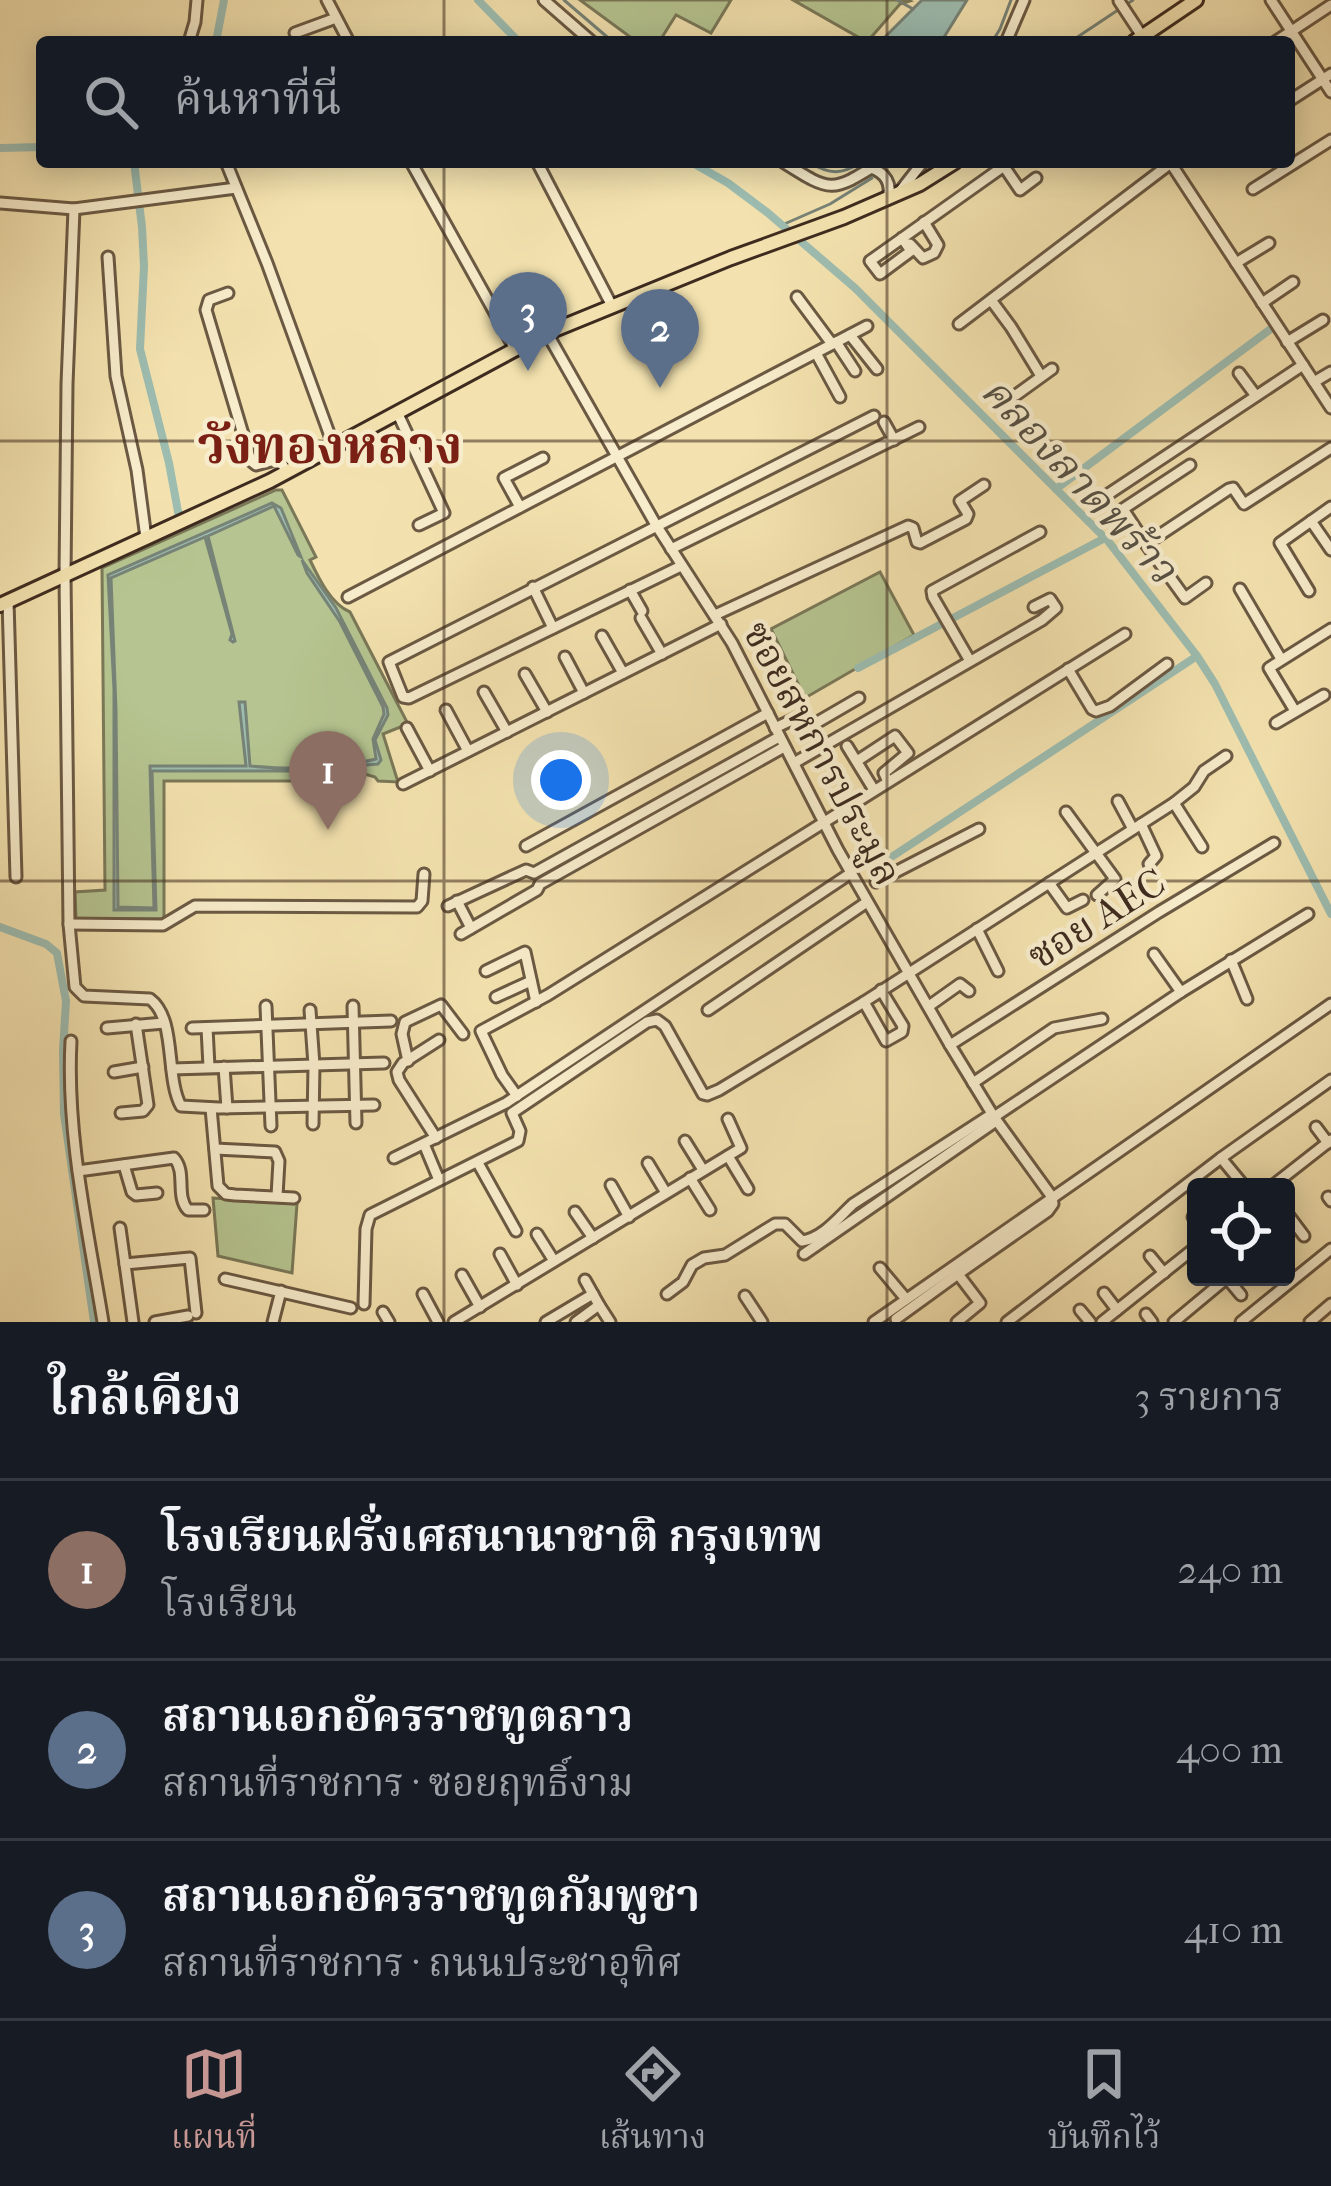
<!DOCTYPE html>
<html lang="th">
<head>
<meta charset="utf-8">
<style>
	:root { --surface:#171b24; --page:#20242c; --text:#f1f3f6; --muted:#9ea1a6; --line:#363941; --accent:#c59692 }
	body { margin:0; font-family:"IM FELL French Canon","Noto Serif Thai",serif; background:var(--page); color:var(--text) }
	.controls { position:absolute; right:36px; bottom:36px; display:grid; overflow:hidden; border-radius:12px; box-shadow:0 6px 30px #0003 }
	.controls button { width:108px; height:108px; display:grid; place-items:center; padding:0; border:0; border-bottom:3px solid var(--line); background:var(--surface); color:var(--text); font:60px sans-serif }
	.you { position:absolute; left:561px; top:780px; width:42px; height:42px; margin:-30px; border:9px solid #fff; border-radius:50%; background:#1a73e8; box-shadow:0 0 0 18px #1a73e833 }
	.badge { display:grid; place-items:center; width:78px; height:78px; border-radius:50%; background:var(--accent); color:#fff; font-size:39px; font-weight:700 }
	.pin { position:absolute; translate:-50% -99px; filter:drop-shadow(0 3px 6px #0008) }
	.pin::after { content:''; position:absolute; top:63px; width:42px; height:36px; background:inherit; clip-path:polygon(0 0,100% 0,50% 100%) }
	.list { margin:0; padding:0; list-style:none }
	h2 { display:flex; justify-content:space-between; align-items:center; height:156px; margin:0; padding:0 48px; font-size:51px }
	h2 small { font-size:39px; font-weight:400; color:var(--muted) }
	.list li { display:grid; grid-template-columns:78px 1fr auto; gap:36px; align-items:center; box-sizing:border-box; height:180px; padding:0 48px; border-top:3px solid var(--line) }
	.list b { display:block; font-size:45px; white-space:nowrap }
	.list p { margin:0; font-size:39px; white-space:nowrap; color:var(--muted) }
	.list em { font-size:39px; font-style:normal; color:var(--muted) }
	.icon { flex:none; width:66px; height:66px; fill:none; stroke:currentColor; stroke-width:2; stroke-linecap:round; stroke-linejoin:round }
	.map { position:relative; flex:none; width:1331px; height:1322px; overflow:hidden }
	.search { position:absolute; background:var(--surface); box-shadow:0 6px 30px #0003; left:36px; right:36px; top:36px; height:132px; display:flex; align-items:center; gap:30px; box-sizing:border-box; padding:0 42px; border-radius:12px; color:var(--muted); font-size:45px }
	.sheet { height:696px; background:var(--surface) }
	nav { display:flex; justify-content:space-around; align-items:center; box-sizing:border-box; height:168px; border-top:3px solid var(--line); background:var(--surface); font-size:33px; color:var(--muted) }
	nav a { display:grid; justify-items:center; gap:6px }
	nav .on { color:var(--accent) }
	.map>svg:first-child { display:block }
	.green { fill:#b5c490; stroke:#7a7858; stroke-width:3 }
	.water { fill:#9dbdb1; stroke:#778377; stroke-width:3 }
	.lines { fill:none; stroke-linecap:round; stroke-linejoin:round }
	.stream { stroke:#778377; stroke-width:3 }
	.canal { stroke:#9dbdb1; stroke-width:8 }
	.minor-casing { stroke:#6b5943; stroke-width:15 }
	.major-casing { stroke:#3e2b1f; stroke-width:18 }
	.minor { stroke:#f7eccb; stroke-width:9 }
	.major { stroke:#f3e2af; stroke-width:12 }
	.grid { fill:none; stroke:#3e2b1f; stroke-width:3; stroke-opacity:0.55 }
	.labels { text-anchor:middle; stroke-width:9; stroke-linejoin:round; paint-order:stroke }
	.street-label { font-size:39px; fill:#3e2b1f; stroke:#f7eccb }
	.water-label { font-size:42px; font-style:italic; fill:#565044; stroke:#f7eccb }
	.district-label { font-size:51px; font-weight:bold; fill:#7a1f14; stroke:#f7eccb }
</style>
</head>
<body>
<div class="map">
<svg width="1331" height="1322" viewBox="0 0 1331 1322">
	<rect width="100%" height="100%" fill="#f3e2af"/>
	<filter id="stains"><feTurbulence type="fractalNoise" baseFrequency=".00167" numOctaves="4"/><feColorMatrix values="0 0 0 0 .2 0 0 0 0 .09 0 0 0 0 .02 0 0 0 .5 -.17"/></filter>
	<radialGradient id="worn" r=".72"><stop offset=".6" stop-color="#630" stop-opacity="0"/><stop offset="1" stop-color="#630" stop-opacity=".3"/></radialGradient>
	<g class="green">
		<path d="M580,0H731L711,33L676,15L659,42H637Z"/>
		<path d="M793,0H908L910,1L900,4L867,42Z"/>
		<path d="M276,490H282L316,557L310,560C319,579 331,604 350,612L408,724L383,734L398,782L378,781L375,777L358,772L300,781H164V919H76L75,892L105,890L102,568Z"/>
		<path d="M880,572L914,635L805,698L771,629Z"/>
		<path d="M213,1198L297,1204L292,1273L218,1256Z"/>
	</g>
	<g class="water">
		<path d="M922,0H967L941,42L881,41Z"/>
		<path d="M272,503L281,508L301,557L298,555L274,506L208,536L235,641L233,642L230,640L232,634L205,537L111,578L116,710L118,907L154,908L150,766H246L239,702H245L250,766C291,770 336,769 376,759L373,739L384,714L383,707L340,622L307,573L302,560L336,608L387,708L388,715L375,740L381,760L378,764L291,771H152L156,910H114V689L108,575Z"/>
	</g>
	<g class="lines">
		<g class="stream">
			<path d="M564,0L613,42"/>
			<path d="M897,0L913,9"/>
			<path d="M992,42L1000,29L1011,0"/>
			<path d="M1070,42L1133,0"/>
			<path d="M809,162C830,175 841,175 862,162"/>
			<path d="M782,225L830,204L872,178"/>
		</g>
		<g class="canal">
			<path d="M478,0L519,42"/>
			<path d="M216,42L224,0"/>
			<path d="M0,148L42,147"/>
			<path d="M134,162L142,227L144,266L140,349L169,463L179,517"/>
			<path d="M691,162L728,183L768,213L855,288L1108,541L1197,656L1215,684L1331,914"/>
			<path d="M1056,489L1272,328"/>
			<path d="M858,668L1105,538"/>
			<path d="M893,856L1197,656"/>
			<path d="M0,927L46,944L57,953L66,1001L63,1051L64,1114L94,1322"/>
		</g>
		<g class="minor-casing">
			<g id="minor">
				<path d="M327,0L349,42"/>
				<path d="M544,0L592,42"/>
				<path d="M1271,0L1331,92"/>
				<path d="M1119,1L1142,36"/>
				<path d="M295,33L336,18"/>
				<path d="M189,42L195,22L197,0"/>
				<path d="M1006,42L1024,0"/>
				<path d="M1275,42L1331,5"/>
				<path d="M1289,101L1331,74"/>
				<path d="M226,162L267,263L334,447"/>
				<path d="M411,162L515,349"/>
				<path d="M537,162L612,306"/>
				<path d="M783,162C832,193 831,193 881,162"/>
				<path d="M1001,162L1020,190L1036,178"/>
				<path d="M1170,162L1331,408"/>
				<path d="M871,168C886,173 892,184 888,199"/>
				<path d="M1253,189L1331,140"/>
				<path d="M901,190L923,162"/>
				<path d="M0,203L74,209L236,188"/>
				<path d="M74,209L67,384L65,575L69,924L75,987L84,996L150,999C177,1019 165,1077 181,1106L219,1108L374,1105"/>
				<path d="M902,238L911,251L880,274L870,261L1004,166"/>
				<path d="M910,244L923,258L934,253L938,245L924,222"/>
				<path d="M108,257L116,376L137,470L146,538"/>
				<path d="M1236,263L1269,243"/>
				<path d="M228,293L209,300L206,310L251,461L256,465L279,459L287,472"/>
				<path d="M797,297L832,344"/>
				<path d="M991,300L1011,327L1041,376"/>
				<path d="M1262,303L1293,282"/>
				<path d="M959,324L1171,163"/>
				<path d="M547,333L656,525L732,643L838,850L950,1045L994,1117L1052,1197"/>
				<path d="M850,335L877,369"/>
				<path d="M836,342L855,371"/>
				<path d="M1287,342L1323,320"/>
				<path d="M816,353L840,397"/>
				<path d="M1239,373L1256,396"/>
				<path d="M1314,382L1331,372"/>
				<path d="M1016,395L1052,369"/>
				<path d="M397,412L444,513L419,525"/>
				<path d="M884,422L894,440"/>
				<path d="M1101,499L1303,365"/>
				<path d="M520,507L504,478L543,458"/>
				<path d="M1311,521L1331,550"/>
				<path d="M1146,544L1123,509L1190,465"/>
				<path d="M671,549L919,427"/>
				<path d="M681,566L409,698L403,697L389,662L874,416"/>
				<path d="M1206,583L1185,598L1146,544L1229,489L1233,488L1244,504L1331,448"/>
				<path d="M533,587L553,628"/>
				<path d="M1240,589L1281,659"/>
				<path d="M630,590L642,611"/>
				<path d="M1309,591L1280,543L1331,507"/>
				<path d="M348,597L867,326"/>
				<path d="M8,601L16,877"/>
				<path d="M715,615L908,526L913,528L917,542L920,543L966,519L968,514L960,501L984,485"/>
				<path d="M641,618L662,654"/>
				<path d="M602,636L623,673"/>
				<path d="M565,657L584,693"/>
				<path d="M970,661L933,597L932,591L1040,532"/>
				<path d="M1068,669L1092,709L1096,711L1110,706L1167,664"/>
				<path d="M525,674L547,712"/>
				<path d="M484,692L507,732"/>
				<path d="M446,710L468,751"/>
				<path d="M1295,711L1269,668L1331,629"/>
				<path d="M1276,723L1324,695"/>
				<path d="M407,728L430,771"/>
				<path d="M775,728L798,717L816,723L859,698"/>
				<path d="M847,746L874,790"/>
				<path d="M857,761L895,736L908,753L884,773L888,782"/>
				<path d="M794,763L1042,620L1056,608L1050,599L1034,607"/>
				<path d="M403,784L721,624"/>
				<path d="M1118,801L1133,829"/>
				<path d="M1174,803L1202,847"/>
				<path d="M1066,812L1115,879L1097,895"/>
				<path d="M1141,824L1156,856L1149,864"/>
				<path d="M526,846L768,713"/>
				<path d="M876,882L979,829"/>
				<path d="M1049,883L1067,908L1083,900"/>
				<path d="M457,901L471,928"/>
				<path d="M448,906L526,870L534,873L779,737"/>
				<path d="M69,924L163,925L195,906L417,907L422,901L424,874"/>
				<path d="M977,929L998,971"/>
				<path d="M461,934L537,890L540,884L784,747"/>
				<path d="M1154,954L1181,992"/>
				<path d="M1231,960L1247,999"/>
				<path d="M486,971L525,952L536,1002"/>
				<path d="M496,997L531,981"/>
				<path d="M864,1002L886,1041L902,1032L903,1026L881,990"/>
				<path d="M266,1006L271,1126"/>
				<path d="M353,1006L356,1123"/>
				<path d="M929,1006L960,984L969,991"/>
				<path d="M310,1010L314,1065L313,1124"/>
				<path d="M708,1010L867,902"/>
				<path d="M107,1028L164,1023"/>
				<path d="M192,1028L391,1021"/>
				<path d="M207,1028L209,1067"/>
				<path d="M71,1041C66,1135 88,1230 103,1322"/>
				<path d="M950,1045L1159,912L1274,843"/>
				<path d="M408,1061L402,1034L405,1022L441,1005L463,1034"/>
				<path d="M224,1067L227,1108"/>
				<path d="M172,1069L384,1063"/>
				<path d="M114,1072L143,1067"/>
				<path d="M973,1083L1054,1028L1102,1019"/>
				<path d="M517,1096L502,1075L481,1031L548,995L1125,634"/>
				<path d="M211,1108L218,1186L226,1194L235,1195L294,1198"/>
				<path d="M121,1113L143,1111L148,1105L136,1024"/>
				<path d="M994,1117L1181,992L1308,914"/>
				<path d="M1316,1127L1328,1143"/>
				<path d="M436,1138L399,1080L397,1072L403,1063L439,1040"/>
				<path d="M685,1141L703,1170"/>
				<path d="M424,1144L439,1180"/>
				<path d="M215,1149L275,1152L279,1161L277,1196"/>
				<path d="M728,1156L748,1189"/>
				<path d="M394,1158L506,1103L851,873"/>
				<path d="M1221,1158L1245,1187"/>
				<path d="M478,1163L516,1231"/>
				<path d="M648,1163L666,1193"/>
				<path d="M124,1165L132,1192L136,1195L157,1193"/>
				<path d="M78,1171L174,1158C187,1172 175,1196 188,1210H204"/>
				<path d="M690,1178L710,1210"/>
				<path d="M611,1185L629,1217"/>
				<path d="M1271,1187L1331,1140"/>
				<path d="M1328,1197L1331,1201"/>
				<path d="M575,1212L593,1238"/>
				<path d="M1286,1212L1304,1236"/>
				<path d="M1193,1217L1196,1221"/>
				<path d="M120,1228L133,1322"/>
				<path d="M537,1234L554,1261"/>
				<path d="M500,1254L517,1285"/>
				<path d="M804,1254L996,1121"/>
				<path d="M1150,1256L1164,1273"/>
				<path d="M125,1264L190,1258L196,1313"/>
				<path d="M880,1268L906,1299"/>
				<path d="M462,1275L480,1307"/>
				<path d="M1226,1277L1241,1295"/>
				<path d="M225,1279L351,1308"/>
				<path d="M1104,1293L1117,1310"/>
				<path d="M423,1294L438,1322"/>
				<path d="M667,1294L683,1282L692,1265L704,1258L725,1255L775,1224H785L802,1241C823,1238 838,1218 853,1204L992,1114"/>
				<path d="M745,1296L762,1322"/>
				<path d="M364,1304L366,1229L370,1215L518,1141L520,1131L512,1113L647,1022L657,1020L665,1026L703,1094L707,1095L719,1090L864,1002L1174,803L1194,787L1204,771L1226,756"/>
				<path d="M599,1305L610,1322"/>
				<path d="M1080,1310L1090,1322"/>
				<path d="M383,1312L389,1322"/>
				<path d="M1146,1314L1152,1322"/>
				<path d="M896,1319L958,1274"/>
				<path d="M155,1322L188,1316"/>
				<path d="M273,1322L281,1291"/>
				<path d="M454,1322L741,1148L728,1119"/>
				<path d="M546,1322L593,1294"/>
				<path d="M576,1322L599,1305L585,1280"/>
				<path d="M874,1322L1331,1004"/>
				<path d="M957,1322L980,1303L958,1274L1048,1211L1053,1204L1052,1197"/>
				<path d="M1007,1322L1221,1158L1331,1080"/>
				<path d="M1102,1322L1196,1247"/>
				<path d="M1174,1322L1228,1277"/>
				<path d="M1241,1322L1331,1249"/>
				<path d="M1310,1322L1331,1304"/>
			</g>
		</g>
		<g class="major-casing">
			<g id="major">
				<path d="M1134,42L1196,0"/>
				<path d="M0,605L270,481L542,335L731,258L844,217L920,184L955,162"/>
			</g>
		</g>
		<use href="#minor" class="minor"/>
		<use href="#major" class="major"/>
	</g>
	<path class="grid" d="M444,0V42M887,0V42M444,162V1322M887,162V1322M0,441H1331M0,881H1331"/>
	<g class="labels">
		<g class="street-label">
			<text transform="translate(823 753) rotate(62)" y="14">ซอยสหการประมูล</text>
			<text transform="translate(1096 918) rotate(-32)" y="14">ซอย AEC</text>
		</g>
		<g class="water-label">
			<text transform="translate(1080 479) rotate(47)" y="15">คลองลาดพร้าว</text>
		</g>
		<g class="district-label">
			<text x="330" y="463">วังทองหลาง</text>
		</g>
	</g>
	<rect width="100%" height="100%" filter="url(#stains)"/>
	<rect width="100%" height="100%" fill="url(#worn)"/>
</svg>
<div class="controls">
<button><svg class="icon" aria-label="locate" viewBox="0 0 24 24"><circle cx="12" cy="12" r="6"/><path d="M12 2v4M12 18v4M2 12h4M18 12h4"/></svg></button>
</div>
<div class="you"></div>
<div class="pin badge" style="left:328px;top:830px;background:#8d6e63">1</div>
<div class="pin badge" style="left:660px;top:388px;background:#5c6f8a">2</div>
<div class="pin badge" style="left:528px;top:371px;background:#5c6f8a">3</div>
<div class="search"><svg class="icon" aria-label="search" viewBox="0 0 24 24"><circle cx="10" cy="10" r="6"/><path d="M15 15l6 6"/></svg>ค้นหาที่นี่</div>
</div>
<section class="sheet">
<h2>ใกล้เคียง<small>3 รายการ</small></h2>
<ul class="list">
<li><span class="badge" style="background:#8d6e63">1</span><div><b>โรงเรียนฝรั่งเศสนานาชาติ กรุงเทพ</b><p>โรงเรียน</p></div><em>240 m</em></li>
<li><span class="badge" style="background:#5c6f8a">2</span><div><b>สถานเอกอัครราชทูตลาว</b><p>สถานที่ราชการ · ซอยฤทธิ์งาม</p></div><em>400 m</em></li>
<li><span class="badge" style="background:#5c6f8a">3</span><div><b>สถานเอกอัครราชทูตกัมพูชา</b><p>สถานที่ราชการ · ถนนประชาอุทิศ</p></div><em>410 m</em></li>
</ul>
</section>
<nav>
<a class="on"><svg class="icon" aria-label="map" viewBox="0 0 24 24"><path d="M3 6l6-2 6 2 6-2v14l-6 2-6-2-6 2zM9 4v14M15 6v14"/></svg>แผนที่</a>
<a><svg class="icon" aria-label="directions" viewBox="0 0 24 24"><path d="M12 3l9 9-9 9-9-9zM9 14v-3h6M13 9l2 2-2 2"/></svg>เส้นทาง</a>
<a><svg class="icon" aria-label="saved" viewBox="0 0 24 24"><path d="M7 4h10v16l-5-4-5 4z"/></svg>บันทึกไว้</a>
</nav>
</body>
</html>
